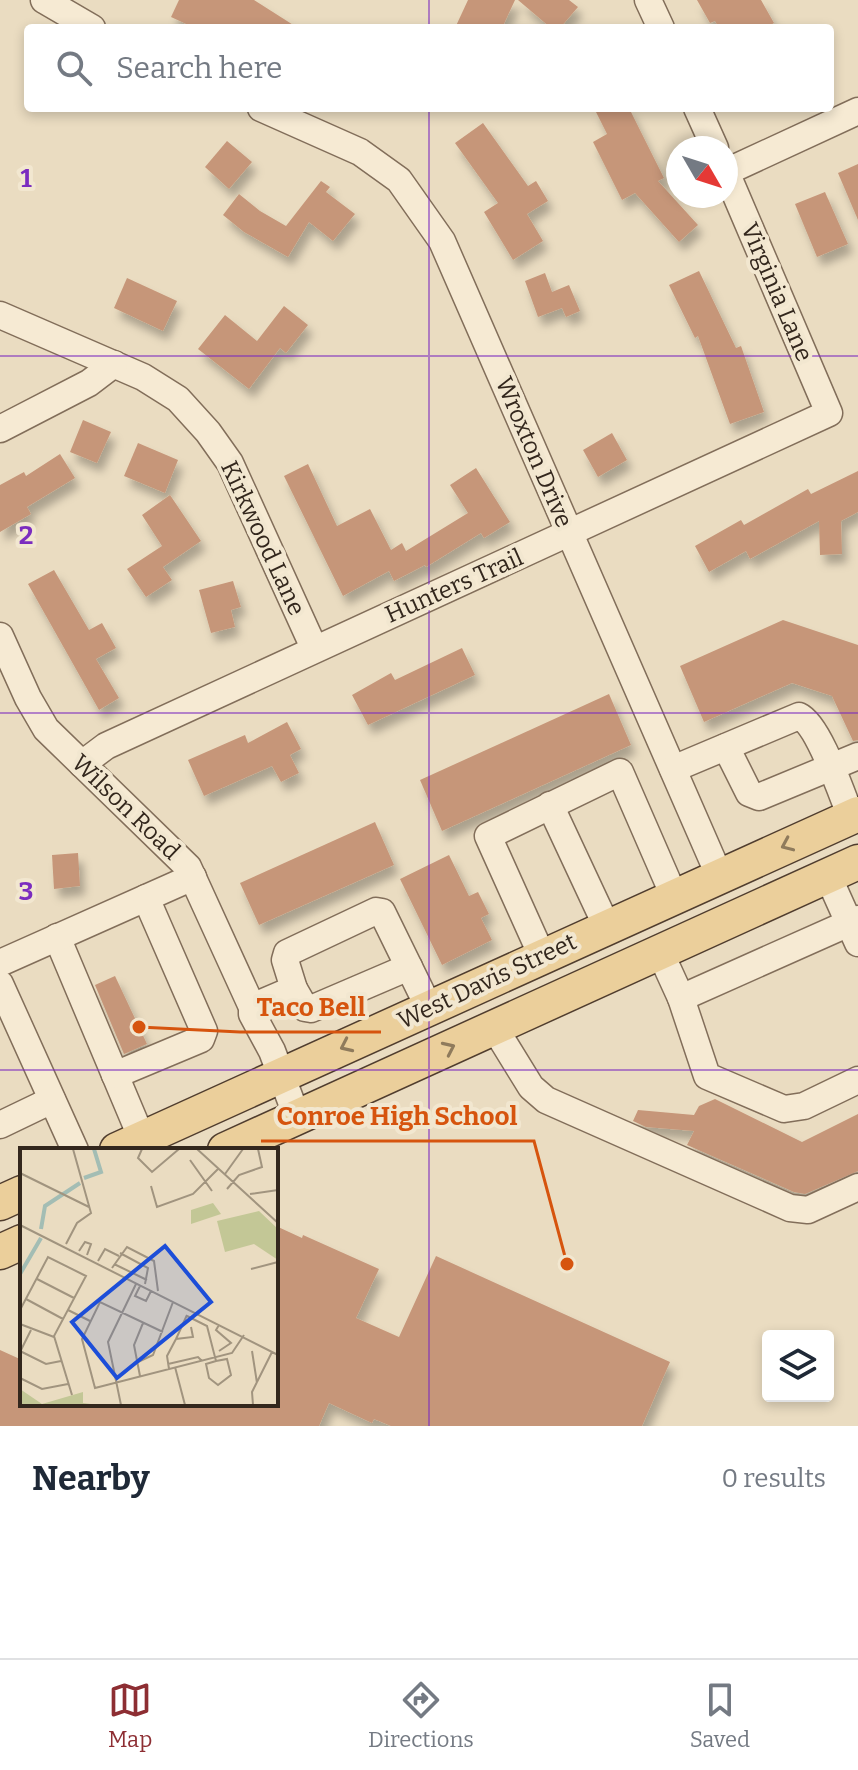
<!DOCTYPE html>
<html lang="en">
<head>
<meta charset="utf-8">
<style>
	:root { --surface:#fff; --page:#f6f6f7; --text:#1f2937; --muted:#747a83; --line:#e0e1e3; --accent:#8d2e33 }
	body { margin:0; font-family:Bitter,serif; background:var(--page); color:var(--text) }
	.controls { position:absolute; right:24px; bottom:24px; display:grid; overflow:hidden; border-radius:8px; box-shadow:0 4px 12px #0003 }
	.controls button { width:72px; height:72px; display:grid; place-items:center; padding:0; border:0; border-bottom:2px solid var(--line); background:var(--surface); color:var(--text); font:40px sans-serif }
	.compass { position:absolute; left:666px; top:136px; width:72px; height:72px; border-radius:50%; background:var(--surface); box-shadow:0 4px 12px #0003; rotate:129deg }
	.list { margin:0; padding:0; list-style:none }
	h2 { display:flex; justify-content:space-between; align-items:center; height:104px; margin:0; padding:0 32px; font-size:34px }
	h2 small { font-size:26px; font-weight:400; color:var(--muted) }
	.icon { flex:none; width:44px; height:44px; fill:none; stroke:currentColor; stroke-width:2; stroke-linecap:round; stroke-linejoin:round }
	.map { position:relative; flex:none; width:858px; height:1426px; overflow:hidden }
	.search { position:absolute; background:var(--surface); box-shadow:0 4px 12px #0003; left:24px; right:24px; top:24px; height:88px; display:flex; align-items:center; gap:20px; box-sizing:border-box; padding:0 28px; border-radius:8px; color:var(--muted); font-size:30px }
	.sheet { height:232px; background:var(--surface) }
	nav { display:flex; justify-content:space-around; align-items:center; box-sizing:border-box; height:112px; border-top:2px solid var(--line); background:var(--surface); font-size:22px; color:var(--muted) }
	nav a { display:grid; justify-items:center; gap:4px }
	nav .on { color:var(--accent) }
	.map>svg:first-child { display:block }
	.building { fill:#c69679; filter:url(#shadow) }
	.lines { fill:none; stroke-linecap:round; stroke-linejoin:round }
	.minor-casing { stroke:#826e5a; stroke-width:29 }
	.major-casing { stroke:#503d2e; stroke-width:37 }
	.minor { stroke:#f6ead3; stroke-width:26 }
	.major { stroke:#ebcf9b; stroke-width:34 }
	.oneway { stroke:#8f7b5c }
	.grid { fill:none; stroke:#7b2cbf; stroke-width:2; stroke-opacity:0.55 }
	.labels { text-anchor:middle; stroke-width:8; stroke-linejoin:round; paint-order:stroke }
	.street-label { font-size:24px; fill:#33271d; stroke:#f2e7d0 }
	.inset-river { fill:none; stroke:#a3bdb4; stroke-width:4 }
	.inset-road { fill:none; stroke:#a1947f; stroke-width:2 }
	.view { fill:#1d4ed8; fill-opacity:0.15; stroke:#1d4ed8; stroke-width:4 }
	.inset-edge { fill:none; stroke:#33271d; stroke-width:4 }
	.grid-label { font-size:26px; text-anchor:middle; font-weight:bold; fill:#7b2cbf; stroke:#f2e7d0; stroke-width:8; stroke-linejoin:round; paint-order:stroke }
	.leader { fill:none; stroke:#d6540e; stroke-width:3 }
	.callout-dot { fill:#d6540e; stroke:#f2e7d0; stroke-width:3 }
	.callout-label { font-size:26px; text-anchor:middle; font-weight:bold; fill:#d6540e; stroke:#f2e7d0; stroke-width:8; stroke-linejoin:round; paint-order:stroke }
</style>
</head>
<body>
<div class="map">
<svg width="858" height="1426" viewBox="0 0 858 1426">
	<defs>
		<filter id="shadow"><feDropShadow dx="5" dy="9" stdDeviation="4" flood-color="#0004"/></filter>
	</defs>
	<rect width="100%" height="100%" fill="#eadcc1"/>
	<g class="building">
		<path d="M179,0H254L298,28H195L171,17Z"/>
		<path d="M468,0H515L502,28H455Z"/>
		<path d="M518,0H569L578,7L560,28H551Z"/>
		<path d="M697,0H761L774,23L765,28H719L715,21L710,23Z"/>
		<path d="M594,108H629L664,178L658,181L698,225L679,242L635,193L622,200L593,142L607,134Z"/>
		<path d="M483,123L528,186L536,181L548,201L527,214L543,241L513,260L484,212L498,203L455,143Z"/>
		<path d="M227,141L252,162L229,189L205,167Z"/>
		<path d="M858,164V220L838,173Z"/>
		<path d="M321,181L330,187L326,192L355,214L333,241L309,222L288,257L244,232L223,215L239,194L260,211L286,226Z"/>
		<path d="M825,192L848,244L817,257L795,204Z"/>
		<path d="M699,271L736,348L741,346L764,412L730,424L698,336L695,338L669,285Z"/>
		<path d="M545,273L552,292L569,285L580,311L566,317L562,308L538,317L525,281Z"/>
		<path d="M127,278L177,301L163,331L114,308Z"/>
		<path d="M284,306L308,325L286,353L280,348L249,389L198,349L225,315L257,341Z"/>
		<path d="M83,420L111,432L97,463L70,452Z"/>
		<path d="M612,433L627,460L598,477L583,450Z"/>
		<path d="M138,443L178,460L165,493L124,476Z"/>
		<path d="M60,454L75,478L27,507L31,514L0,532V485L24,472L26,476Z"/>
		<path d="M308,464L337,526L370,509L391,550L402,543L406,551L468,513L450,485L476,468L510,522L484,538L481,533L426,567L425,565L394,581L389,571L343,596L284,476Z"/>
		<path d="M858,471V512L841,521L842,554L820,555L819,521L750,559L746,551L709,572L695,546L741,520L744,525L808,489L811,494Z"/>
		<path d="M170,495L201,541L163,567L172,580L146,597L127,569L162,546L142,515Z"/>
		<path d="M54,570L89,630L102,623L116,648L96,659L119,698L99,710L28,584Z"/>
		<path d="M233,581L241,607L231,610L235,627L211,633L199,590Z"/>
		<path d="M783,620L858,645V740L853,741L832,696L792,683L704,722L680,666Z"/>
		<path d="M462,648L475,675L368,725L352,695L391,673L395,680Z"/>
		<path d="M609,694L631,745L442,831L420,780Z"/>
		<path d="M287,722L301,749L290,755L299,773L281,782L272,766L204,796L188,760L245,735L248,743Z"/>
		<path d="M375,822L394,865L259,925L240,883Z"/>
		<path d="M78,853L80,886L54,889L52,855Z"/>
		<path d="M449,855L469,896L478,892L489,914L481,918L492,940L442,965L400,879Z"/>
		<path d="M115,976L147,1044L124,1054L95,985Z"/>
		<path d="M715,1099L802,1142L858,1114V1171L805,1194L794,1192L687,1145L694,1131L646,1127L633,1121L638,1110L694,1115L699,1106Z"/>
		<path d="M276,1226L302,1238L303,1235L379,1269L356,1318L399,1337L436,1256L670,1362L642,1426H391L374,1419L372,1423L329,1403L319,1426H0V1350L22,1360V1404H276Z"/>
	</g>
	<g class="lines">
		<g class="minor-casing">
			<g id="minor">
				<path d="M44,0L92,28"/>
				<path d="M648,0L661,28"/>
				<path d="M261,108L360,152L399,180L442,241L719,875"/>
				<path d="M697,108L715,148"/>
				<path d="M726,172L858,111"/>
				<path d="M0,315L143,377L178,399L208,432L230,463L314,648"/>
				<path d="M0,429L89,383L114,364"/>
				<path d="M0,636L28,698L46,729L188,867L252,1007V1014L272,1051L297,1117"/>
				<path d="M726,747L749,793L759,797L858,756"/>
				<path d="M82,764L106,746L829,413L726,172"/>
				<path d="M673,769L799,716C819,725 842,795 851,817"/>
				<path d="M550,805L607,927"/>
				<path d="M828,876L858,943"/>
				<path d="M57,937L142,1139"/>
				<path d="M660,952L681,998L707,1076L784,1109L804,1106L858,1080"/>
				<path d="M542,956L488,836L620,772L674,896"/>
				<path d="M0,963L193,877"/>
				<path d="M0,984L75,1150"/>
				<path d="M294,989L305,1008L311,1009L409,967"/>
				<path d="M681,998L858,919"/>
				<path d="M252,1007L294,989L285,960L287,953L376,911L382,912L429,1008"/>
				<path d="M494,1027L531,1087L546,1100L790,1208L808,1210L858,1187"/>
				<path d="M115,1075L201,1039L204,1031L146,898"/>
				<path d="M0,1125L52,1100"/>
			</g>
		</g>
		<g class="major-casing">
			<g id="major">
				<path d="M117,1150L858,814"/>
				<path d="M225,1150L858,862"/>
				<path d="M0,1203L22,1193"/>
				<path d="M0,1252L22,1242"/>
			</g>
		</g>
		<use href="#minor" class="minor"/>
		<use href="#major" class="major"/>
	</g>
	<defs><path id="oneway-chevron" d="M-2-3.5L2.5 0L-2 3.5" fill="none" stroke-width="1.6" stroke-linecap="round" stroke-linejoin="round" transform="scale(2)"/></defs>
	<g class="oneway">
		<use href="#oneway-chevron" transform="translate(787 845) rotate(156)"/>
		<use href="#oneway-chevron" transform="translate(346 1046) rotate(155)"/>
		<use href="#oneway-chevron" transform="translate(449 1048) rotate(-25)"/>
	</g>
	<path class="grid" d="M429,0V28M429,108V1426M0,356H858M0,713H858M0,1070H858"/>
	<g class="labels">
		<g class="street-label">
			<text transform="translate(777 292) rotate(67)" y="8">Virginia Lane</text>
			<text transform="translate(534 452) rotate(67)" y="8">Wroxton Drive</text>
			<text transform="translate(263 538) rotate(65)" y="8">Kirkwood Lane</text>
			<text transform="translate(454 586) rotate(-24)" y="8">Hunters Trail</text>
			<text transform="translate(126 807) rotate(44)" y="8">Wilson Road</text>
			<text transform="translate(487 981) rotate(-25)" y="8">West Davis Street</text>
		</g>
	</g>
	<g transform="translate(20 1148)">
		<rect width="258" height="258" fill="#eadcc1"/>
		<path d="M193,55L201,66L171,76V62ZM0,241L22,256L63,244V255L78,257H0Z" fill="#c3c796"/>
		<path d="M239,63L258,81V112L234,96L205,104L197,73Z" fill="#c3c796"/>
		<path class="inset-river" d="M64,30L81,24L74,1M21,81L25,58L60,35M0,126L21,90"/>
		<path class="inset-road" d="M122,1L118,10L132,24L159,1M177,1L258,75M170,12L192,43M0,25L69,59M205,26L223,1M131,38L137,59L173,46L198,21M207,41L219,27L242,19L238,1M230,46L258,42M0,77L258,207M46,96L57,75L71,65L53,1M59,103L65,94L71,96L67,107M100,105L128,120L125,136M78,113L85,101L99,108M94,116L127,132M92,120L107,99L134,113L138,143M231,121L258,114M17,131L54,150M120,138L115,148L126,153L131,143M6,151L43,171M0,162L28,109L66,128L34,188L52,247M48,162L70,173M167,168L187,178L196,213L186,216L189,230L198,237L211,227L207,211L196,213M0,176L34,189M199,177L196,182L211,195L199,203M143,184L80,154L62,191L75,240L212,205L224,187M156,191L167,167M0,203L26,216L41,213M232,203L237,235M0,204L11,182M118,214L133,207L153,154M148,216L178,209L182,213M155,219L165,257M149,221L147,208L156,191L173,189L171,179M120,228L114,197L123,175M0,230L22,241L48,236M101,257L88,194L116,136M233,257L232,244L252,204"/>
		<path class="view" d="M145,98L191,154L97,230L52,174Z"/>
		<rect width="258" height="258" class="inset-edge"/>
	</g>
	<g class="grid-label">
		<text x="26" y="187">1</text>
		<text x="26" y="544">2</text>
		<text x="26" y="900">3</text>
	</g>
	<path class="leader" d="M139 1027L240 1032H381M567 1264L534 1141H261"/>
	<g class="callout-dot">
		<circle cx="139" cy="1027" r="8"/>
		<circle cx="567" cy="1264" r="8"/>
	</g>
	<g class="callout-label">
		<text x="311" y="1016">Taco Bell</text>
		<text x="397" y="1125">Conroe High School</text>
	</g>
</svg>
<div class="controls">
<button><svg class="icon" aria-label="layers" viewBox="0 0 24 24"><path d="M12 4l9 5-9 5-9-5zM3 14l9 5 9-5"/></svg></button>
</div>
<svg class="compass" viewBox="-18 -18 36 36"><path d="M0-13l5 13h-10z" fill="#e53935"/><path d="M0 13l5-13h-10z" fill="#747a83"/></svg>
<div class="search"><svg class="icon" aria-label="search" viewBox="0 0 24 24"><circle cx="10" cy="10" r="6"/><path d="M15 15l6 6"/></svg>Search here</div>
</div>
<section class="sheet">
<h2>Nearby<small>0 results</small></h2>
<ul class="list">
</ul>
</section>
<nav>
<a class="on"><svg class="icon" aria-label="map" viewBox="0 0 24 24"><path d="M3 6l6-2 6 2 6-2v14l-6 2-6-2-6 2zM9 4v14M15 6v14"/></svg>Map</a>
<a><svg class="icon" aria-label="directions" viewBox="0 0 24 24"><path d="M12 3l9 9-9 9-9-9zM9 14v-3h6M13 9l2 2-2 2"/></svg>Directions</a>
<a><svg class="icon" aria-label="saved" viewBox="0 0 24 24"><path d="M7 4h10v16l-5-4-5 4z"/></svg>Saved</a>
</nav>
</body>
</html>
